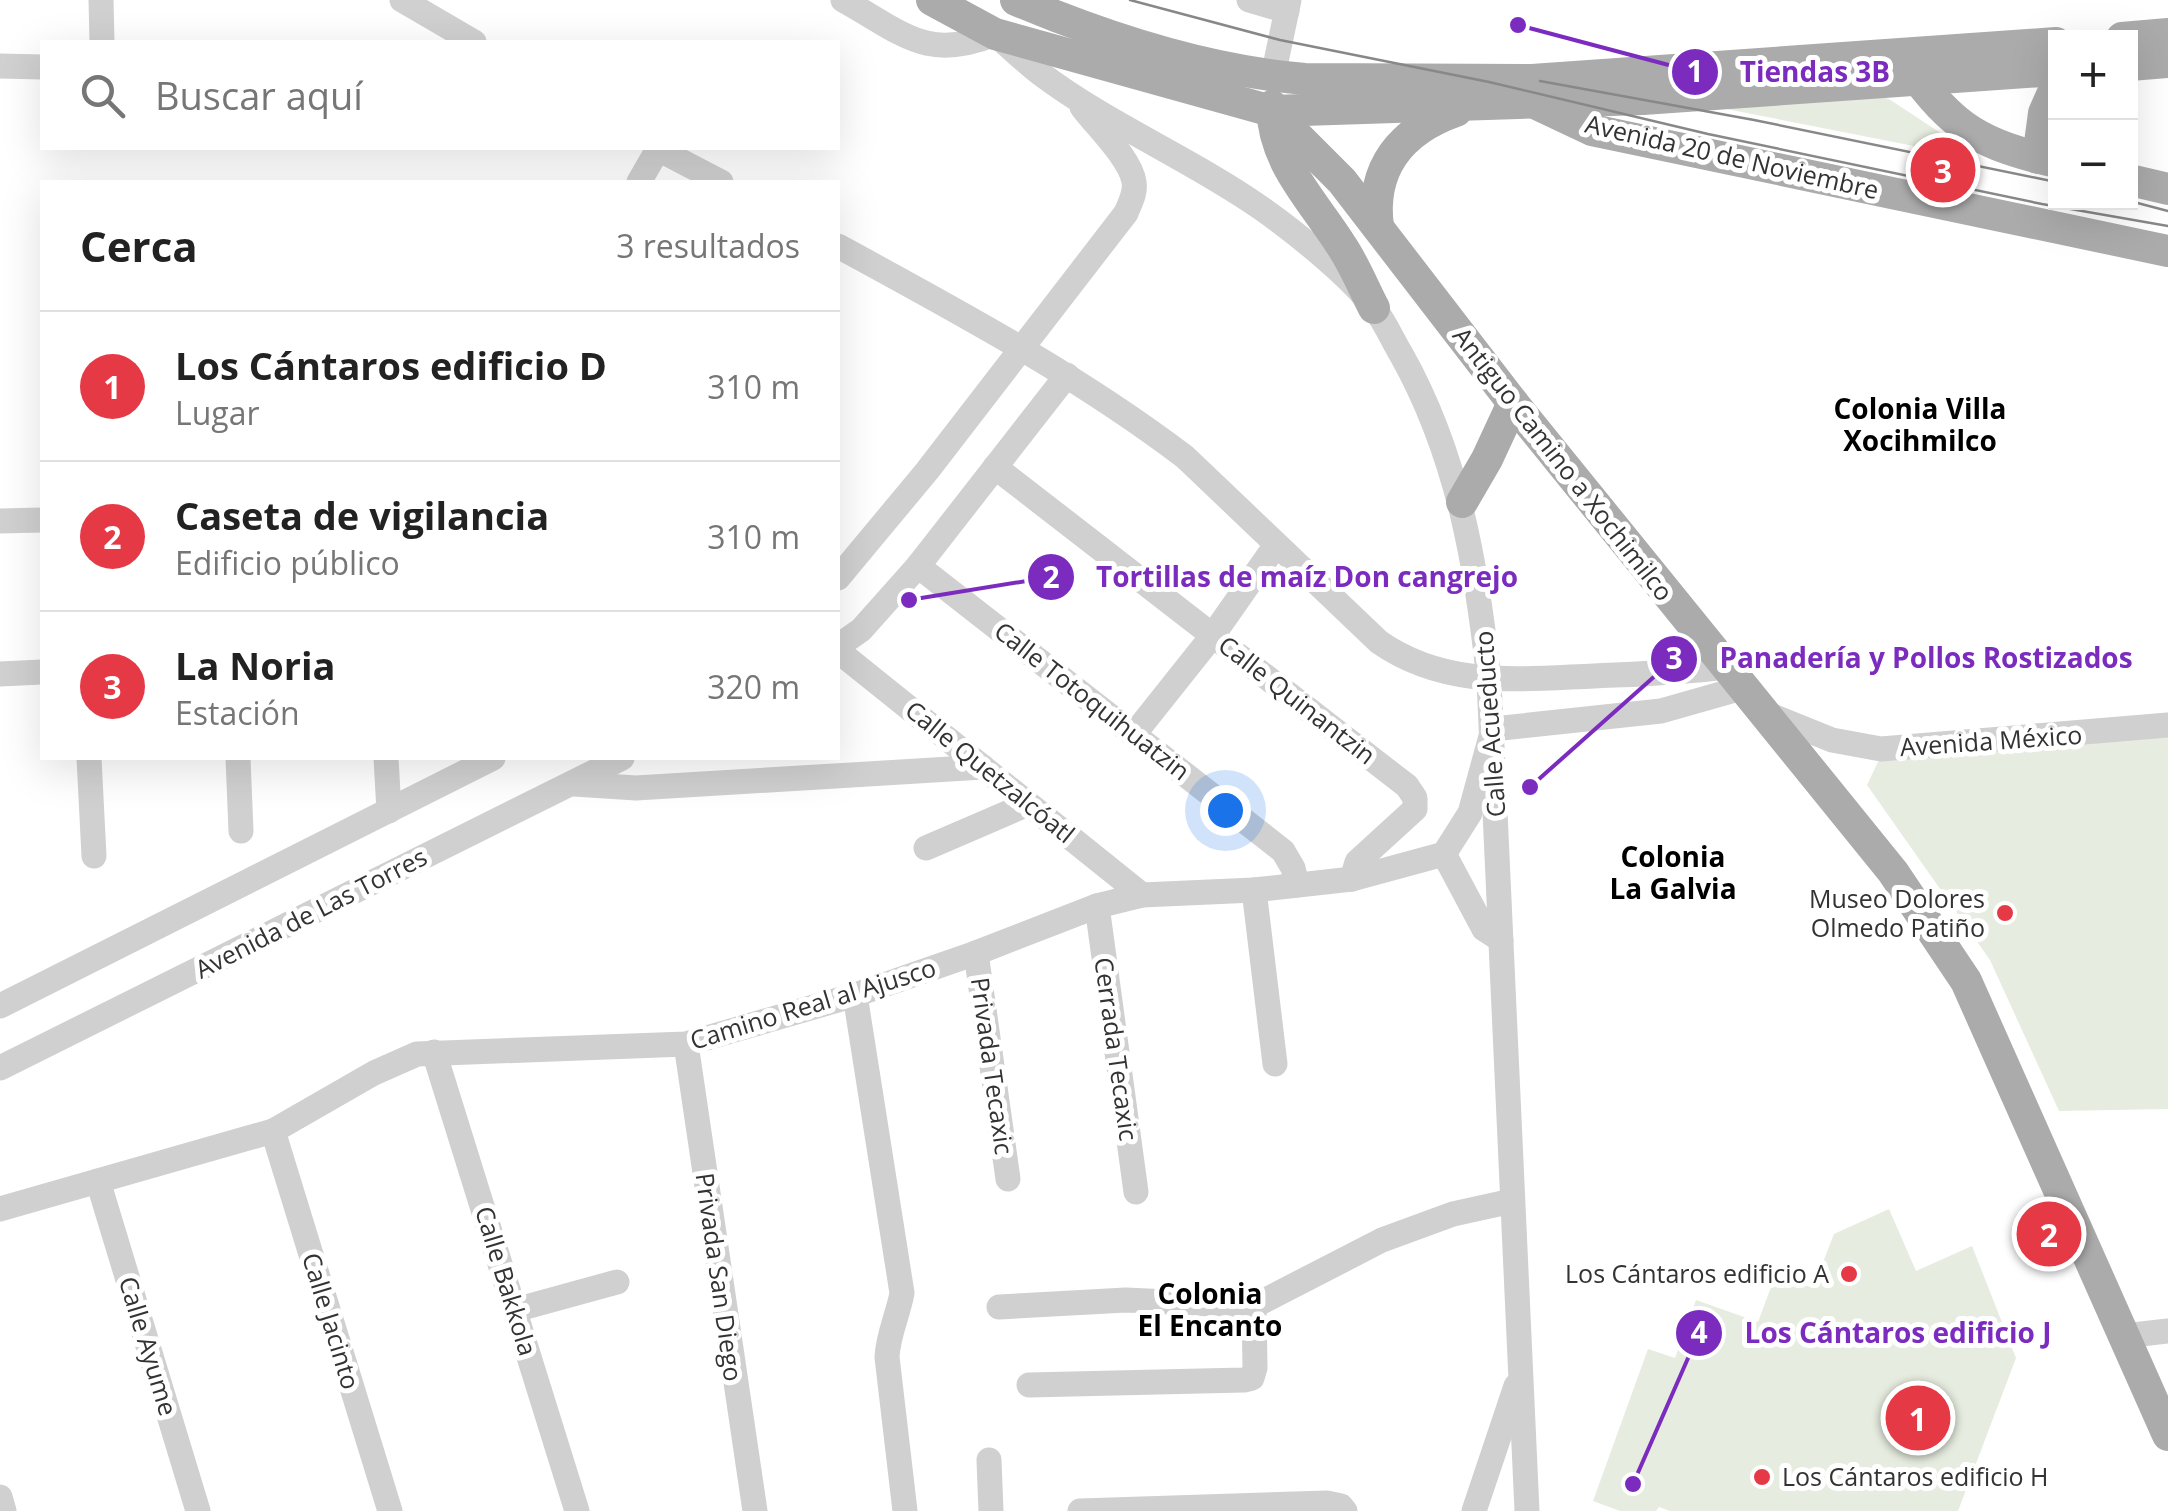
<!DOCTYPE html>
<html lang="es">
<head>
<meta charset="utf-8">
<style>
	:root { --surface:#fff; --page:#f2f2f2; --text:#222; --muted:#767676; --line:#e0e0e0; --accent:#e63946 }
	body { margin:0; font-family:"Open Sans",sans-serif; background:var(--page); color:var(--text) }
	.controls { position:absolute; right:30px; top:30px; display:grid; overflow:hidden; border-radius:0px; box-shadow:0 10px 40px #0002 }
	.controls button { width:90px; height:90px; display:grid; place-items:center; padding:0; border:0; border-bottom:2px solid var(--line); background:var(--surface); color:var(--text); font:50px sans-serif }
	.you { position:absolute; left:1225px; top:810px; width:35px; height:35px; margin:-25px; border:8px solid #fff; border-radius:50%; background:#1a73e8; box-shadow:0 0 0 15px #1a73e833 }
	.badge { display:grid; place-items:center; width:65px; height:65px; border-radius:50%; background:var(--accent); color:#fff; font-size:32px; font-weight:700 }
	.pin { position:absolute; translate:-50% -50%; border:5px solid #fff; box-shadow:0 2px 10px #0006 }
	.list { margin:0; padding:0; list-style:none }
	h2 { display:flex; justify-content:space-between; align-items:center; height:130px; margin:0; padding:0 40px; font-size:42px }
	h2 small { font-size:32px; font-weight:400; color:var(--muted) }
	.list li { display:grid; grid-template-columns:65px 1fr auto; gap:30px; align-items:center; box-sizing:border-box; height:150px; padding:0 40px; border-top:2px solid var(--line) }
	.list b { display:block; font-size:38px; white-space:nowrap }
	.list p { margin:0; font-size:32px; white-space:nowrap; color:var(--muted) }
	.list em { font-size:32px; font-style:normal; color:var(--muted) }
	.icon { flex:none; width:55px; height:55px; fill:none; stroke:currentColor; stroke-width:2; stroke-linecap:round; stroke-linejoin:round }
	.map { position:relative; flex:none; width:2168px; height:1511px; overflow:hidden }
	.search { position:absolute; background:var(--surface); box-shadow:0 10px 40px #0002; left:40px; top:40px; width:800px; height:110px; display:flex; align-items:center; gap:25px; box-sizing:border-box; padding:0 35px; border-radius:0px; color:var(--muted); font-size:38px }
	.panel { position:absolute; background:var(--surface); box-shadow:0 10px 40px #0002; left:40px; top:180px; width:800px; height:580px; border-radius:0px }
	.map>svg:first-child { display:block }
	.green { fill:#e6ecdf }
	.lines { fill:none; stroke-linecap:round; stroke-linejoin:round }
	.minor { stroke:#d0d0d0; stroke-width:25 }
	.major { stroke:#ababab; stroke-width:32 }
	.tram { stroke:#888; stroke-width:2.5 }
	.poi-dot { fill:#e63946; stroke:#fff; stroke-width:4 }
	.labels { text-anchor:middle; stroke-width:10; stroke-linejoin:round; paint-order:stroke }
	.street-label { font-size:25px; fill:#333; stroke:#fff }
	.poi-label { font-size:25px; fill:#333; stroke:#fff; text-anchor:end }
	.neighbourhood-label { font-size:28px; font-weight:bold; fill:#000; stroke:#fff }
	.leader { fill:none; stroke:#7b2cbf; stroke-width:4 }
	.callout-dot { fill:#7b2cbf; stroke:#fff; stroke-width:4 }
	.mark-label { font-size:30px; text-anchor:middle; font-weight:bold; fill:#fff }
	.callout-label { font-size:28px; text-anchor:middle; font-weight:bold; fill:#7b2cbf; stroke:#fff; stroke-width:10; stroke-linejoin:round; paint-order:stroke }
</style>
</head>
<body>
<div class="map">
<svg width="2168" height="1511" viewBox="0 0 2168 1511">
	<rect width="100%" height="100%" fill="#fff"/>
	<g class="green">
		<path d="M1878,96L1889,99L1980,159L1696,103Z"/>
		<path d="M2168,716V1109L2059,1111L1990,960L1867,785L1887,743Z"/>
		<path d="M1889,1209L1916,1271L1972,1246L2016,1358L1958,1511H1670L1659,1507L1656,1511H1620L1593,1501L1648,1349L1675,1358L1696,1300L1758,1322L1776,1274L1813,1288L1834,1234Z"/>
	</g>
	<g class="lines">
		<g class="minor">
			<path d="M101,0L102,42"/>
			<path d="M402,0L474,42"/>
			<path d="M843,0C903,33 926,62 995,34C1010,47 1025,62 1041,74C1109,125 1191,159 1261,208C1295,232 1350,276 1374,308C1385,322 1392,339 1401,354C1458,455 1477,567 1489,681L1527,1511"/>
			<path d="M1249,0L1287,11"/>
			<path d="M0,66L42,67"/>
			<path d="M1273,76L1289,0"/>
			<path d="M656,148L721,182"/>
			<path d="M639,182L658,149"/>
			<path d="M838,246C957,311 1077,375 1185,457L1379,642C1445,688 1518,679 1594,676C1638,674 1681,673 1724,667"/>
			<path d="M995,467L1407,786L1415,798V809L1357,862L1352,879"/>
			<path d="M0,521L42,520"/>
			<path d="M918,566L1283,851L1293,868L1297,885"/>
			<path d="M838,578L927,471L1126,213C1130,203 1136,193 1134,182C1131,159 1096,126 1082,107"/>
			<path d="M838,646L861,630L918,566L1067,375"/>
			<path d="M838,651L1142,895"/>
			<path d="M0,674L42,672"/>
			<path d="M1765,713L1832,740L1881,749L2168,725"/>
			<path d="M1135,733L1213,635L1276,545"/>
			<path d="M89,758L94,856"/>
			<path d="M238,758L241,831"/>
			<path d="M386,758L389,811"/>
			<path d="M574,784L636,788L983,767"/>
			<path d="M926,848L1028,804"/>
			<path d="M1444,854L1484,929L1501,940"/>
			<path d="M1254,890L1275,1064"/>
			<path d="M1097,906L1136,1192"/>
			<path d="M976,953L1008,1179"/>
			<path d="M855,995L902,1293C898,1315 888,1335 887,1357L905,1511"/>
			<path d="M0,1006L493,758"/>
			<path d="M686,1044L755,1511"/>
			<path d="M434,1052L577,1511"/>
			<path d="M0,1068L622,758"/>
			<path d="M273,1131L390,1511"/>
			<path d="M98,1181L198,1511"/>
			<path d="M0,1209L273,1131L374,1073L417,1054L686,1044L855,995L976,953L1097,906L1142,895L1254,890L1352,879L1444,854L1470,813L1493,729L1661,711L1742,688"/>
			<path d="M999,1307L1126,1300L1254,1306L1382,1240L1453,1214L1512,1201"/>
			<path d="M515,1310L617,1282"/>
			<path d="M2124,1336L2168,1331"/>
			<path d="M1029,1385L1244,1380L1252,1378L1255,1368L1254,1306"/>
			<path d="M989,1460L991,1511"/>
			<path d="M0,1497L4,1511"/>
			<path d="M1080,1511L1327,1503L1341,1506L1345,1511"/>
			<path d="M1474,1511L1516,1386"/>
		</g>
		<g class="major">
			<path d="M932,0L995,34L1272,111L1643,99L2056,70"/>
			<path d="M1016,0C1106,38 1208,71 1305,79L1532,80L2056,43"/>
			<path d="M2122,38L2168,34"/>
			<path d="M2130,65L2168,62"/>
			<path d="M1909,67C1953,129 1982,145 2056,162"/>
			<path d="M1539,105L1592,130L2168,251"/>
			<path d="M1272,106C1273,163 1312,199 1341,245C1354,264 1363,287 1374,308"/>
			<path d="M1272,111L1342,181L1513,403L1893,872L1966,981L2168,1435"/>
			<path d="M2038,158L2044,113L2056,86"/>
			<path d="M2130,180L2168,189"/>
			<path d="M1378,227C1370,167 1402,130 1456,111"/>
			<path d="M1462,502L1487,459L1513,403"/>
		</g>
		<g class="tram">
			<path d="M1130,0L1280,40L1489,82L1708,134L2042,204L2168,226"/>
			<path d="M1540,81L1754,120L2056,182"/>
			<path d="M2130,201L2168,211"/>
		</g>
	</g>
	<g class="poi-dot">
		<circle cx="2005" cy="913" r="10"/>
		<circle cx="1849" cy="1274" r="10"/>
		<circle cx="1762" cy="1477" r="10"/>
	</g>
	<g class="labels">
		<g class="street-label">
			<text transform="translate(1732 157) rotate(13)" y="9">Avenida 20 de Noviembre</text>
			<text transform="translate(1563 464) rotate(52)" y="9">Antiguo Camino a Xochimilco</text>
			<text transform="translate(1297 700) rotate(38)" y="9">Calle Quinantzin</text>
			<text transform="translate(1092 701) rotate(38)" y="9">Calle Totoquihuatzin</text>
			<text transform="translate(1490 724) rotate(-94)" y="9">Calle Acueducto</text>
			<text transform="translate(1991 741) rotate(-4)" y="9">Avenida México</text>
			<text transform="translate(990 772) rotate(39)" y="9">Calle Quetzalcóatl</text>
			<text transform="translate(311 913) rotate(-27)" y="9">Avenida de Las Torres</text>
			<text transform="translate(813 1004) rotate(-17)" y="9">Camino Real al Ajusco</text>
			<text transform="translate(1116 1049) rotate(82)" y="9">Cerrada Tecaxic</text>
			<text transform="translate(992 1066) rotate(82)" y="9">Privada Tecaxic</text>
			<text transform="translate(719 1277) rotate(82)" y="9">Privada San Diego</text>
			<text transform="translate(506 1281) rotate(73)" y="9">Calle Bakkola</text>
			<text transform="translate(331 1321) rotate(73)" y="9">Calle Jacinto</text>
			<text transform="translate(148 1346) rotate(73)" y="9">Calle Ayume</text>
		</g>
		<g class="poi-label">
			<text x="1985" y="908">Museo Dolores<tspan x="1985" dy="29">Olmedo Patiño</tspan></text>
			<text x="1829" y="1283">Los Cántaros edificio A</text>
			<text x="1782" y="1486" text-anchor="start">Los Cántaros edificio H</text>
		</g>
		<g class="neighbourhood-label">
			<text x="1920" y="419">Colonia Villa<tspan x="1920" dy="32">Xocihmilco</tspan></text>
			<text x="1673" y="867">Colonia<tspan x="1673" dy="32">La Galvia</tspan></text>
			<text x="1210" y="1304">Colonia<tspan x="1210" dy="32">El Encanto</tspan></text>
		</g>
	</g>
	<path class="leader" d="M1518 25L1695 72M909 600L1051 577M1530 787L1674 659M1633 1484L1699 1333"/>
	<g class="callout-dot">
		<circle cx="1518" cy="25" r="10"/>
		<circle cx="909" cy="600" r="10"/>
		<circle cx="1530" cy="787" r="10"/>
		<circle cx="1633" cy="1484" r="10"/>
		<circle cx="1695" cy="72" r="25"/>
		<circle cx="1051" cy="577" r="25"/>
		<circle cx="1674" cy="659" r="25"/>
		<circle cx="1699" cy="1333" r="25"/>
	</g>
	<g class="mark-label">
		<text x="1695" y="82">1</text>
		<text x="1051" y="588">2</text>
		<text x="1674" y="669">3</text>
		<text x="1699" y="1343">4</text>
	</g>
	<g class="callout-label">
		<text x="1815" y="82">Tiendas 3B</text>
		<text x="1307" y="587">Tortillas de maíz Don cangrejo</text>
		<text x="1926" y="668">Panadería y Pollos Rostizados</text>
		<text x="1898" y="1343">Los Cántaros edificio J</text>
	</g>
</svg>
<div class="controls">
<button>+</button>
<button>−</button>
</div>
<div class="you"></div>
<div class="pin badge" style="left:1918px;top:1418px">1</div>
<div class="pin badge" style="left:2049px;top:1234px">2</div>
<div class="pin badge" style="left:1943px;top:170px">3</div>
<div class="search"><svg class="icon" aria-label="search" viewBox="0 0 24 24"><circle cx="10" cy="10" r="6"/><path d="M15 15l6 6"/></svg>Buscar aquí</div>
<section class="panel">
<h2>Cerca<small>3 resultados</small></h2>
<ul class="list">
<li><span class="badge">1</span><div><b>Los Cántaros edificio D</b><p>Lugar</p></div><em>310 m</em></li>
<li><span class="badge">2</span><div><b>Caseta de vigilancia</b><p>Edificio público</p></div><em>310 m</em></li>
<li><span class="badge">3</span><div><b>La Noria</b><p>Estación</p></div><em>320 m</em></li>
</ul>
</section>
</div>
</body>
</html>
